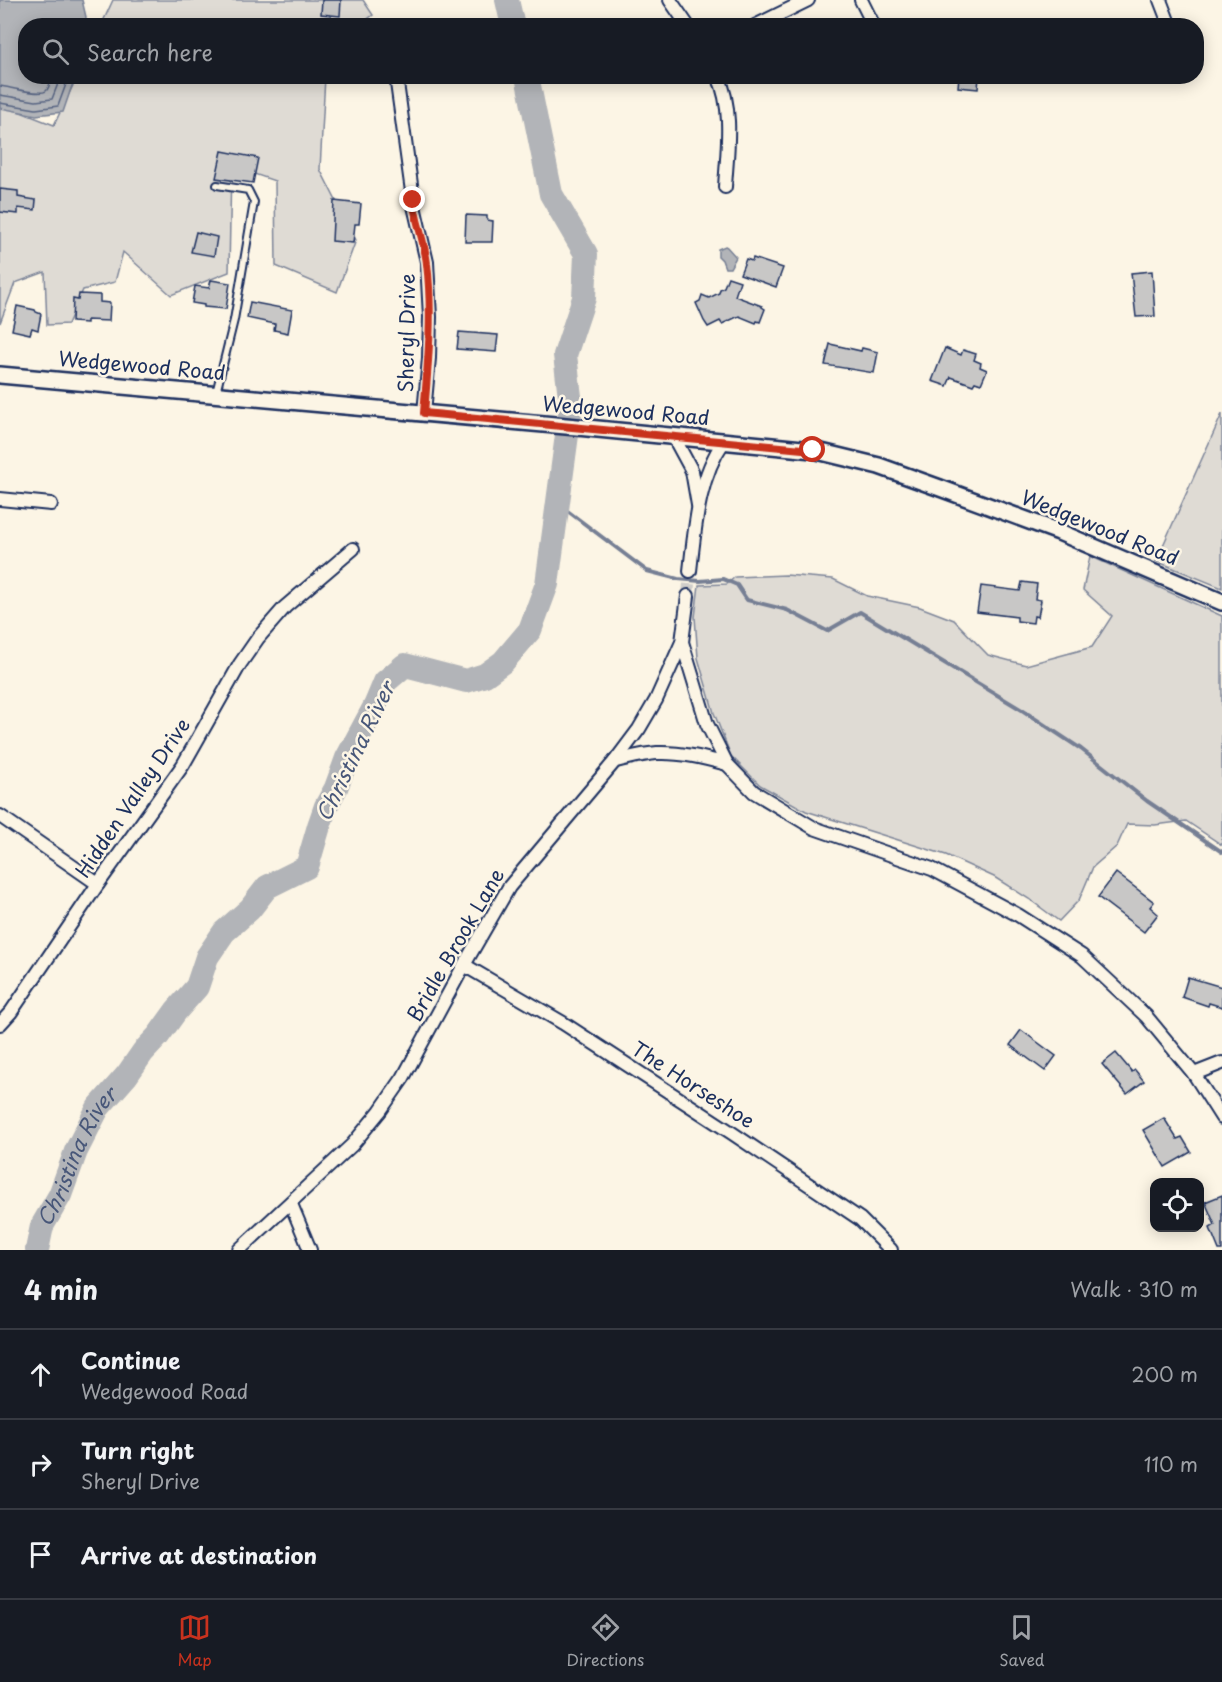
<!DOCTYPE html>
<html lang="en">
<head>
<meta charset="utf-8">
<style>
	:root { --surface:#171b24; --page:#20242c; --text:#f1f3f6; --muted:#9ea1a6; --line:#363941; --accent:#c8321e }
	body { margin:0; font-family:"Playpen Sans",sans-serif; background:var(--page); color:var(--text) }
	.controls { position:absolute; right:18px; bottom:18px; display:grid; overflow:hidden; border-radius:12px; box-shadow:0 3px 15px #0003 }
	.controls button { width:54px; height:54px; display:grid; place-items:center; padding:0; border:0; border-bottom:2px solid var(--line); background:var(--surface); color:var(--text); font:30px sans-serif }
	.stop { position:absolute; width:18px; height:18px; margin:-14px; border:4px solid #c8321e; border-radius:50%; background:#fff }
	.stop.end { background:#c8321e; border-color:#fff; box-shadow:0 2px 6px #0008 }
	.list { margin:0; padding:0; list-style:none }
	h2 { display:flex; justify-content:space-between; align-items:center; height:78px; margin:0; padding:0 24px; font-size:26px }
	h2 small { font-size:20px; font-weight:400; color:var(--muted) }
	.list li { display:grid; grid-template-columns:39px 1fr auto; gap:18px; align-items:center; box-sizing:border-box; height:90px; padding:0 24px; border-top:2px solid var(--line) }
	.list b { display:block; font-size:22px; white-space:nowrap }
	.list p { margin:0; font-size:20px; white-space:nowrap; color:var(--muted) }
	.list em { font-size:20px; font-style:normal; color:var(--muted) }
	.icon { flex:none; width:33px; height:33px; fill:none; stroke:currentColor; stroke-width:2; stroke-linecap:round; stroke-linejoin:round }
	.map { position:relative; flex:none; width:1222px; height:1250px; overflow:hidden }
	.search { position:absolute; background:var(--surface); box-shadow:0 3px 15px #0003; left:18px; right:18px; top:18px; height:66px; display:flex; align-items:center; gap:15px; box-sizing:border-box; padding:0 21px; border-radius:24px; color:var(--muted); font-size:22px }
	.sheet { height:348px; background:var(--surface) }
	nav { display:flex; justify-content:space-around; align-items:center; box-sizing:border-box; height:84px; border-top:2px solid var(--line); background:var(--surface); font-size:16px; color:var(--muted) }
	nav a { display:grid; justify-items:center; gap:3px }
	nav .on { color:var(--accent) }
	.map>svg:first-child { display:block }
	.green { fill:#dfdbd4; stroke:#7d8599; stroke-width:1.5 }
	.water { fill:#b2b4b8; stroke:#767f94; stroke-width:1.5 }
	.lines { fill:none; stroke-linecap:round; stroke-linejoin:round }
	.shore { stroke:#576482; stroke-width:1.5 }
	.stream { stroke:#767f94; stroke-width:4 }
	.river { stroke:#b2b4b8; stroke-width:24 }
	.building { fill:#c8c7c6; stroke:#1b2f5e; stroke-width:1.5 }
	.minor-tunnel { stroke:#cfcdca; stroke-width:12; stroke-dasharray:12 6; stroke-linecap:butt }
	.service-casing { stroke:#1b2f5e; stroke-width:10 }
	.minor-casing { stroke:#1b2f5e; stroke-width:16 }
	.tertiary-casing { stroke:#1b2f5e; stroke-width:20 }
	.service { stroke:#fcf5e5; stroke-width:6 }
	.minor { stroke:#fcf5e5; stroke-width:12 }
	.tertiary { stroke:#fcf5e5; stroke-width:15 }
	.route { stroke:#c8321e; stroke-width:8 }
	.labels { text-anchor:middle; stroke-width:5; stroke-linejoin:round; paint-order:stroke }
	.street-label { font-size:20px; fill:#1b2f5e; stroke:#fcf5e5 }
	.water-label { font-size:21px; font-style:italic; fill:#485779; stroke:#fcf5e5 }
</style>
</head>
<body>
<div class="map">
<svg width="1222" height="1250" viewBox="0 0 1222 1250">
	<rect width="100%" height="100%" fill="#fcf5e5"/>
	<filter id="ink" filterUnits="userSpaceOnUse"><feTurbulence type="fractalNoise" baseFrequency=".0167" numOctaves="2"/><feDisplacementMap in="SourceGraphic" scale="12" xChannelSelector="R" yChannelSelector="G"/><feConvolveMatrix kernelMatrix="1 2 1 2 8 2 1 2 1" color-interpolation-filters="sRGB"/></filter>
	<g filter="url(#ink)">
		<g class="green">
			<path d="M113,0H363L373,15L358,26H101Z"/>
			<path d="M77,77H325L320,169L356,240L337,292L276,266L275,181L231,166L229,272L171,295L123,252L115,282L83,290L68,324L47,325L45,272L15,283L0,323V104L54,125Z"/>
			<path d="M1222,414V588L1156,561Z"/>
			<path d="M1090,556L1222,616V845L1186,821L1155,825L1127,824L1117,846L1093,867L1079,900L1059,921L1029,899L994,877L946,855L806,811L760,785L731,756L714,713L698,658L695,617L699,585L727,584L735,577L786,575L833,579L867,596L920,607L954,620L988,655L1026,665L1092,647L1112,616L1083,590Z"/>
		</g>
		<g class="water">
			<path d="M0,0H82L86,17L85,25L26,26V76L75,77L63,112L36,115L0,108Z"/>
			<path d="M725,246L727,247L736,257L730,268H725L722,260L718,256V249Z"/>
		</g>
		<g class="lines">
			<g class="shore">
				<path d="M0,86C9,87 39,96 46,91C49,89 51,80 52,76"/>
				<path d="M0,95L36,101L52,99L61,76"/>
				<path d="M0,103L36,109L58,106L69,76"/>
			</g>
			<path class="stream" d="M557,503L647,571L678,579L700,581L723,579L737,585L747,600L787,610L827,631L860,612L1022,710L1081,749L1147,801L1222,852"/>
			<g class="river">
				<path d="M507,0L513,26"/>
				<path id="s1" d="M37,1250L42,1226L60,1195L76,1151L98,1108L127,1075L143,1052L158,1036L176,1011L197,987L207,957L224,932L250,909L267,887L307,867L319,826L326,806L336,788L347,758L375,706L385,682L405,665L466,681L485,675L503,662L530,630L547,584L571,405L565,355L584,298L586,254L551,194L527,76"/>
			</g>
		</g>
		<g class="building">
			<path d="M322,0H341L340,16L321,14Z"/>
			<path d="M959,76H979L978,89L958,87Z"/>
			<path d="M222,151L258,158L253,183L216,178Z"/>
			<path d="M0,189L18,191V197L36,200L35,210L18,208V214L0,212Z"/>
			<path d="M334,201L361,204L359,224H355L353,243L332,241Z"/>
			<path d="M466,215L487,216V220L493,221L492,242H465Z"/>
			<path d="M196,232L217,237L214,256L191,252Z"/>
			<path d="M753,258L783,268L776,287L740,274L746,259L752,261Z"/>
			<path d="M1152,271L1155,316L1136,317L1131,273Z"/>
			<path d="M728,277L740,281L735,296L762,306V307L765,309L760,322L757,321L756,323L739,316L722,324L720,321L708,327L704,321L696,303L700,301L702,295L709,298L719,293L720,289L724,287Z"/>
			<path d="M211,280L230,283L226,309L204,307V305L192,303L195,286L209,288Z"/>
			<path d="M79,294L100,295V302L110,303L109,321L87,320V323L72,322L73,299L78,300Z"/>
			<path d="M250,302L292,310L288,333L274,330L275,324L247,318Z"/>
			<path d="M17,306L35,310L36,312L41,314L38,330L32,328L30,334L12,330Z"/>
			<path d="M459,332L498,335L496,352L457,349Z"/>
			<path d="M830,344L861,351L862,348L878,352L874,373L825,365Z"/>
			<path d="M945,348L961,355L963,350L976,354L974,360L981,363L980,367L987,370L981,384L975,382L973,385L951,377L947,386L932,381Z"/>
			<path d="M1022,582L1037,584L1035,599L1041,600L1038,617L1034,616L1033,623L1017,621V617L977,612L981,586L1020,591Z"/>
			<path d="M1116,873L1154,902L1150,907L1158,914L1144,932L1098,897Z"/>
			<path d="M1188,977L1222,987V1007L1209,1003L1208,1006L1182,997Z"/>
			<path d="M1021,1030L1056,1056L1045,1071L1010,1045Z"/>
			<path d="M1116,1053L1132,1072L1135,1070L1144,1081L1127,1094L1102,1064Z"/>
			<path d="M1164,1118L1177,1139L1182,1137L1191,1152L1165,1167L1143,1130Z"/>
			<path d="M1222,1195V1250H1219L1210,1228L1215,1225L1205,1202Z"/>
		</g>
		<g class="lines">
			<path class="minor-tunnel" d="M688,596L690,571"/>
			<g class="service-casing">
				<path id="service" d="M216,393L234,320L254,202L248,190L217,185"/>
			</g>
			<g class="minor-casing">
				<g id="minor">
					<path d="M670,0L688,26"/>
					<path d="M861,0L874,26"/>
					<path d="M1160,0L1170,26"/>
					<path d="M755,26L808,0"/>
					<path d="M396,76L414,206L427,262L430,317L429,358L424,413"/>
					<path d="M718,76C734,110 727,152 725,187"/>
					<path d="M673,436L692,471L698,505"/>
					<path d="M0,499L51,504"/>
					<path d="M690,571C695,528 698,478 724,441"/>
					<path d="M688,596L682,642L707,724L727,764L754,792L814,828L932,869L1018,915L1082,956L1146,1016L1194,1074L1222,1118"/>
					<path d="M615,761C629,758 643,754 657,753C681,752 704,758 727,764"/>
					<path d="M0,816L98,884"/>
					<path d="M464,965L563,1023L732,1133L860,1219L891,1250"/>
					<path d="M0,1024L11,1012L98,884L183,765L240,664L258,638L285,607L353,549"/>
					<path d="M1194,1074L1222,1063"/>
					<path d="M291,1204L310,1250"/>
					<path d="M239,1250L352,1145L380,1111L403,1078L464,965L509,887L615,761L639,729L656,700L682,642"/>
				</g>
			</g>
			<g class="tertiary-casing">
				<path id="tertiary" d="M0,375L577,427L813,450L879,466L940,488L1059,532L1222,602"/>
			</g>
			<use href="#service" class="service"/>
			<use href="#minor" class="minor"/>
			<use href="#tertiary" class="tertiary"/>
		</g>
	</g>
	<g class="lines" filter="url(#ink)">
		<path class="route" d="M413,200C416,222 425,243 427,264C433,314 428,364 424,413L813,450"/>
	</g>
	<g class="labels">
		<g class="street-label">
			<text transform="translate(407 333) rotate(-89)" y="7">Sheryl Drive</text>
			<text transform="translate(142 366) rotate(5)" y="7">Wedgewood Road</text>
			<text transform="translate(626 411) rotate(5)" y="7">Wedgewood Road</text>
			<text transform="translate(1100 528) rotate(22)" y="7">Wedgewood Road</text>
			<text transform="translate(133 798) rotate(-56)" y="7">Hidden Valley Drive</text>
			<text transform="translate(456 945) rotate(-60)" y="7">Bridle Brook Lane</text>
			<text transform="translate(693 1085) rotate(33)" y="7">The Horseshoe</text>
		</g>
		<g class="water-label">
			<text transform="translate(356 752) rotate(-64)" y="7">Christina River</text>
			<text dy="7" stroke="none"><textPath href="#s1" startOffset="102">Christina River</textPath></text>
		</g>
	</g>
</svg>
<div class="controls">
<button><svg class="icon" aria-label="locate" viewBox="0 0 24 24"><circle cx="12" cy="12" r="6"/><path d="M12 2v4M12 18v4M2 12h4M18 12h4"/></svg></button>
</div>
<div class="stop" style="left:813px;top:450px"></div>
<div class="stop end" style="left:413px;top:200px"></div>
<div class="search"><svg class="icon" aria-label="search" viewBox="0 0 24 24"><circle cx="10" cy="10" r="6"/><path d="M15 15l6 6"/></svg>Search here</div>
</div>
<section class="sheet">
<h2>4 min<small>Walk · 310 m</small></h2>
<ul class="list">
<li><svg class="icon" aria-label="ahead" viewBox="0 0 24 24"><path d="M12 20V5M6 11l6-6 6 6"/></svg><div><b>Continue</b><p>Wedgewood Road</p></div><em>200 m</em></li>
<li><svg class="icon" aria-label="right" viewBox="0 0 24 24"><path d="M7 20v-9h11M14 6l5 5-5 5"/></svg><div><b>Turn right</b><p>Sheryl Drive</p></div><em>110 m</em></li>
<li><svg class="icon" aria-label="arrive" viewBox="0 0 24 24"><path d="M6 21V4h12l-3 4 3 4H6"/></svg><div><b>Arrive at destination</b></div></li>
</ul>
</section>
<nav>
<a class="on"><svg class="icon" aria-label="map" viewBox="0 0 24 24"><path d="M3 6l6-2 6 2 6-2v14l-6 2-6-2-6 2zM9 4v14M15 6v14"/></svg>Map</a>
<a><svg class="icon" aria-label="directions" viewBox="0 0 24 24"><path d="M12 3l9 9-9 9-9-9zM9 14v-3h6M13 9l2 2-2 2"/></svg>Directions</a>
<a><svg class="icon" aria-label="saved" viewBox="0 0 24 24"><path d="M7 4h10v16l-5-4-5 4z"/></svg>Saved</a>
</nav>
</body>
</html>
